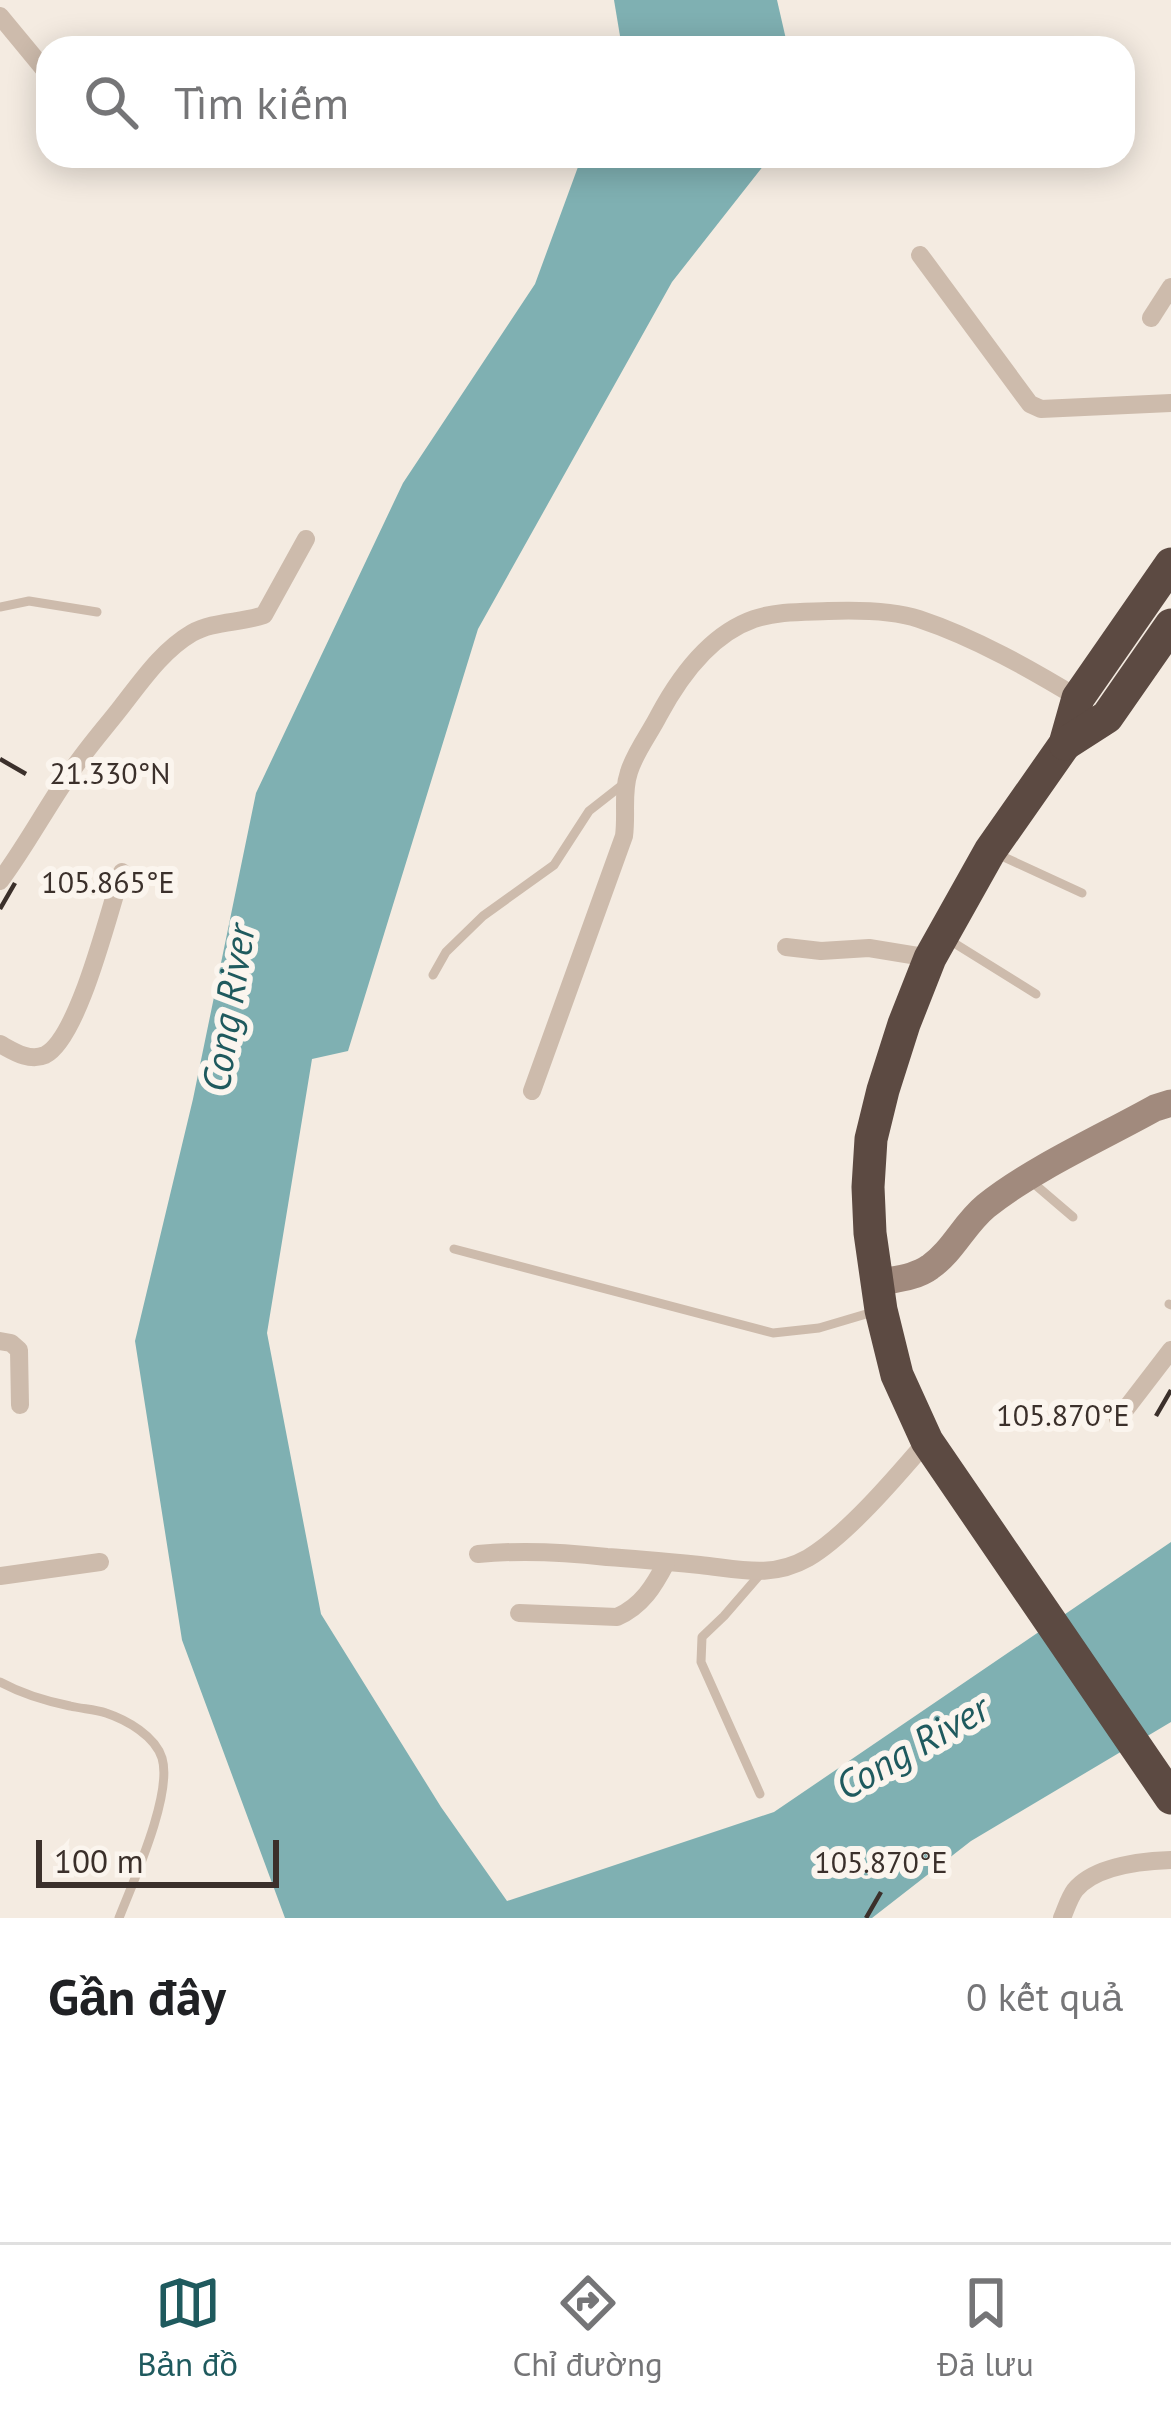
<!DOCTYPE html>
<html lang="vi">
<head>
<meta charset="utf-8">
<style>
	:root { --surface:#fff; --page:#f6f6f6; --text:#202124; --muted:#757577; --line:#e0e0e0; --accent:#1f5a5e }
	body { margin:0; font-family:"PT Sans",sans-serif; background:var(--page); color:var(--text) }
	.scale { position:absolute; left:36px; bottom:30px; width:243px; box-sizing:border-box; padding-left:12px; border:6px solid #3b302b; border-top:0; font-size:33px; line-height:42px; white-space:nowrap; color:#3b302b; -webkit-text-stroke:9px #fbf5ee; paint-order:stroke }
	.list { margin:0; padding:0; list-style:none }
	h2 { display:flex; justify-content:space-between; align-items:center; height:156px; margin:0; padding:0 48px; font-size:51px }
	h2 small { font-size:39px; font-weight:400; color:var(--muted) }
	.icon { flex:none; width:66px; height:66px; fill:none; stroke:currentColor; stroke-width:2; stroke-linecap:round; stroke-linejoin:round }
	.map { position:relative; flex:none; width:1171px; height:1918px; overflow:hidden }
	.search { position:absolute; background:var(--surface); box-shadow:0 6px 30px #0003; left:36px; right:36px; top:36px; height:132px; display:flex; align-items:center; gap:30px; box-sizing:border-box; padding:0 42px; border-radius:36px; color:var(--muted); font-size:45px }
	.sheet { height:324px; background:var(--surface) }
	nav { display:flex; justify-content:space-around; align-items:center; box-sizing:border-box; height:168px; border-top:3px solid var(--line); background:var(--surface); font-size:33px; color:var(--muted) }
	nav a { display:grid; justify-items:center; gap:6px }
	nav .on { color:var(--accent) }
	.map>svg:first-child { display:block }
	.water { fill:#7fb0b2 }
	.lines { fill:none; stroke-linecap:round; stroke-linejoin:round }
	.lane { stroke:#cdbbac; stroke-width:9 }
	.street { stroke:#cdbbac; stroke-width:18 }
	.secondary { stroke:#a18a7d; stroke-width:27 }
	.highway { stroke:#5c4a42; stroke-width:33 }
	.ticks { fill:none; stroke:#3b302b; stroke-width:4.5 }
	.labels { text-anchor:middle; stroke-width:12; stroke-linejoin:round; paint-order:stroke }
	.water-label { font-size:39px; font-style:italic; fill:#1f5a5e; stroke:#fbf5ee }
	.ticks-label { font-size:30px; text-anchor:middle; fill:#3b302b; stroke:#fbf5ee; stroke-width:12; stroke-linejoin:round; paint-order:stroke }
</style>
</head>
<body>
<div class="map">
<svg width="1171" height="1918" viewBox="0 0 1171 1918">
	<rect width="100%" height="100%" fill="#f4ebe1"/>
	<g class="water">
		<path d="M614,0H777L788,48H622Z"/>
		<path d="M582,156H771L672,282L478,629L348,1051L312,1059L267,1333L321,1614L441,1807L507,1901L774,1812L1171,1542V1722L971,1841L872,1918H285L182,1640L135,1341L193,1099L256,793L403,483L535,284Z"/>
	</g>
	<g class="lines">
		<g class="lane">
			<path d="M0,607L29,601L97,612"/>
			<path d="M995,853L1082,893"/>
			<path d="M946,938L1036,994"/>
			<path d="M433,975L446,952L483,916L554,865L589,811L626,782"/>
			<path d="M1032,1182L1073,1217"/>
			<path d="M454,1249L773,1333L819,1328L873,1312"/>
			<path d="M1169,1304L1171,1305"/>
			<path d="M0,1682C22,1694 45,1701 70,1706C82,1709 95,1709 106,1713C127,1720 155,1736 162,1758C173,1794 133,1882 119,1918"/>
			<path d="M760,1794L701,1662L702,1637L724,1616L763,1571"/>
		</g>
		<g class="street">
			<path d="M0,16L48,74"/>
			<path d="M920,255L1030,404L1041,409L1171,403"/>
			<path d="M1151,318L1171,287"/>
			<path d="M0,881C26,846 46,808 71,772C86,749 105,728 122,706C143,679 163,650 192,633C213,621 241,623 264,615L306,539"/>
			<path d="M786,947L821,951L869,948L930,958"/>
			<path d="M0,1044C13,1051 29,1062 45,1055C79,1038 109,910 122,872"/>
			<path d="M532,1091L624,836C627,814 622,792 629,772C635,752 650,733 659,715C680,676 711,634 754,619C777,611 804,612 828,611C856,610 892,610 919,619C976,638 1032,670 1083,701"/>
			<path d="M0,1341L11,1343L19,1350L20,1405"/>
			<path d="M1118,1419L1171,1350"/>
			<path d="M478,1554C521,1550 564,1552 607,1557C638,1559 669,1562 700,1565C739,1569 771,1579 808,1558C847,1535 897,1476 927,1441"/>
			<path d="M0,1576L100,1562"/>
			<path d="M519,1613L617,1617C642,1606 654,1586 666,1563"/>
			<path d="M1062,1918C1066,1909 1069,1898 1075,1890C1095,1866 1142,1861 1171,1860"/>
		</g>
		<path class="secondary" d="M877,1283C894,1279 915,1278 930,1267C953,1251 964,1224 986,1206C1032,1169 1103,1137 1155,1108L1171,1103"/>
		<g class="highway">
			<path d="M1171,564L1078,698L1065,744L990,851L930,958L904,1024L883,1090L871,1139L868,1187L870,1233L881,1310L897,1375L927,1441L1171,1798"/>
			<path d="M1065,744L1107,717L1171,625"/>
		</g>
	</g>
	<path class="ticks" d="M0,759L26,774M0,909L15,883M1156,1416L1171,1390M866,1918L881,1892"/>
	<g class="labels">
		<g class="water-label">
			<text transform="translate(228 1008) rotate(-81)" y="14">Cong River</text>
			<text transform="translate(912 1747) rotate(-30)" y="14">Cong River</text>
		</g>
	</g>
	<g class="ticks-label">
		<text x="110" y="784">21.330°N</text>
		<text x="108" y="893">105.865°E</text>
		<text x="1063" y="1426">105.870°E</text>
		<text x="881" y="1873">105.870°E</text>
	</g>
</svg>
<div class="scale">100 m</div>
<div class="search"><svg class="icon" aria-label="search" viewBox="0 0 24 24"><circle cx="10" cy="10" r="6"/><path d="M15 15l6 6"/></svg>Tìm kiếm</div>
</div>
<section class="sheet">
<h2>Gần đây<small>0 kết quả</small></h2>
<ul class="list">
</ul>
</section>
<nav>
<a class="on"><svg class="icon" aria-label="map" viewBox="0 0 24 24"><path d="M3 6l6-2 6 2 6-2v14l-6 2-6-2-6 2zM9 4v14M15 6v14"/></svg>Bản đồ</a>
<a><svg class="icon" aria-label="directions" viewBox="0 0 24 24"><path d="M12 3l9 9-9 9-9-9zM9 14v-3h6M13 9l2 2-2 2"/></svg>Chỉ đường</a>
<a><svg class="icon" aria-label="saved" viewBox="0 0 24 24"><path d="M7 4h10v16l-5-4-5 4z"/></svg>Đã lưu</a>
</nav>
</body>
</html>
